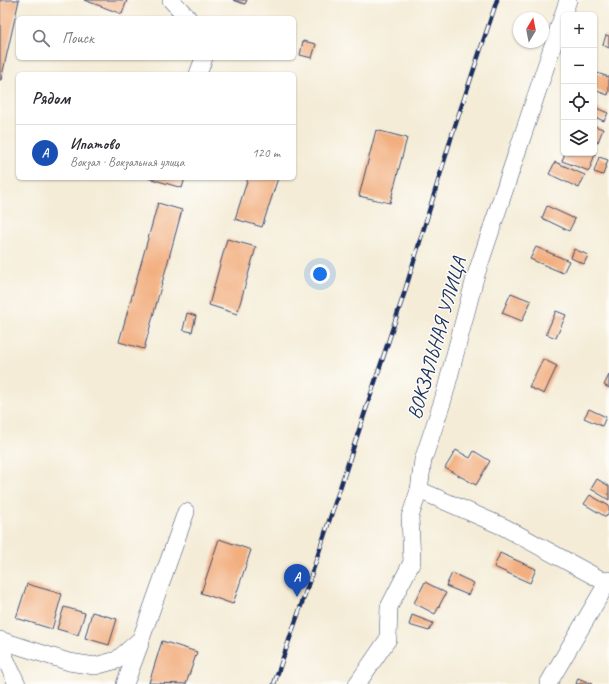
<!DOCTYPE html>
<html lang="ru">
<head>
<meta charset="utf-8">
<style>
	:root { --surface:#fff; --page:#f2f2f3; --text:#2b2b33; --muted:#7c7c81; --line:#e1e1e2; --accent:#0f766e }
	body { margin:0; font-family:Caveat,sans-serif; background:var(--page); color:var(--text) }
	.controls { position:absolute; right:12px; top:12px; display:grid; overflow:hidden; border-radius:6px; box-shadow:0 1px 3px #0004 }
	.controls button { width:36px; height:36px; display:grid; place-items:center; padding:0; border:0; border-bottom:1px solid var(--line); background:var(--surface); color:var(--text); font:20px sans-serif }
	.compass { position:absolute; left:513px; top:12px; width:36px; height:36px; border-radius:50%; background:var(--surface); box-shadow:0 1px 3px #0004; rotate:10deg }
	.you { position:absolute; left:320px; top:274px; width:14px; height:14px; margin:-10px; border:3px solid #fff; border-radius:50%; background:#1a73e8; box-shadow:0 0 0 6px #1a73e833 }
	.badge { display:grid; place-items:center; width:26px; height:26px; border-radius:50%; background:var(--accent); color:#fff; font-size:13px; font-weight:700 }
	.pin { position:absolute; translate:-50% -33px; filter:drop-shadow(0 1px 2px #0008) }
	.pin::after { content:''; position:absolute; top:21px; width:14px; height:12px; background:inherit; clip-path:polygon(0 0,100% 0,50% 100%) }
	.list { margin:0; padding:0; list-style:none }
	h2 { display:flex; justify-content:space-between; align-items:center; height:52px; margin:0; padding:0 16px; font-size:17px }
	h2 small { font-size:13px; font-weight:400; color:var(--muted) }
	.list li { display:grid; grid-template-columns:26px 1fr auto; gap:12px; align-items:center; box-sizing:border-box; height:56px; padding:0 16px; border-top:1px solid var(--line) }
	.list b { display:block; font-size:15px; white-space:nowrap }
	.list p { margin:0; font-size:13px; white-space:nowrap; color:var(--muted) }
	.list em { font-size:13px; font-style:normal; color:var(--muted) }
	.icon { flex:none; width:22px; height:22px; fill:none; stroke:currentColor; stroke-width:2; stroke-linecap:round; stroke-linejoin:round }
	.map { position:relative; flex:none; width:609px; height:684px; overflow:hidden }
	.search { position:absolute; background:var(--surface); box-shadow:0 1px 3px #0004; left:16px; top:16px; width:280px; height:44px; display:flex; align-items:center; gap:10px; box-sizing:border-box; padding:0 14px; border-radius:6px; color:var(--muted); font-size:15px }
	.panel { position:absolute; background:var(--surface); box-shadow:0 1px 3px #0004; left:16px; top:72px; width:280px; height:108px; border-radius:6px }
	.map>svg:first-child { display:block }
	.building { fill:#f2ae7f }
	.lines { fill:none; stroke-linecap:round; stroke-linejoin:round }
	.minor-casing { stroke:#3c4b70; stroke-width:18 }
	.minor { stroke:#fff; stroke-width:17 }
	.rail-casing { stroke:#1b2f5e; stroke-width:4.5 }
	.rail { stroke:#fdfcf7; stroke-width:3; stroke-dasharray:9; stroke-linecap:butt }
	.labels { text-anchor:middle; stroke-width:3; stroke-linejoin:round; paint-order:stroke }
	.street-label { font-size:20px; fill:#1b2f5e; stroke:#fdfcf7 }
</style>
</head>
<body>
<div class="map">
<svg width="609" height="684" viewBox="0 0 609 684">
	<rect width="100%" height="100%" fill="#fdfcf7"/>
	<filter id="ink" filterUnits="userSpaceOnUse"><feTurbulence type="fractalNoise" baseFrequency=".025" numOctaves="2"/><feDisplacementMap in="SourceGraphic" scale="8" xChannelSelector="R" yChannelSelector="G"/><feConvolveMatrix kernelMatrix="1 2 1 2 8 2 1 2 1" color-interpolation-filters="sRGB"/></filter>
	<filter id="wash" filterUnits="userSpaceOnUse"><feTurbulence type="fractalNoise" baseFrequency=".012" numOctaves="4" result="noise"/><feDisplacementMap in="SourceGraphic" scale="16" xChannelSelector="R" yChannelSelector="G"/><feGaussianBlur stdDeviation="0.9" result="paint"/><feColorMatrix in="noise" values="0 0 0 0 0 0 0 0 0 0 0 0 0 0 0 0 0 1.4 0 .05"/><feComposite in="paint" operator="in"/></filter>
	<g filter="url(#wash)">
		<rect width="100%" height="100%" fill="#f4ecd7"/>
		<g id="blocks">
			<g class="building">
				<path d="M0,0H19L1,80H0Z"/>
				<path d="M84,0H127L122,14Z"/>
				<path d="M233,0H247L245,4Z"/>
				<path d="M606,35L609,36V48L603,45Z"/>
				<path d="M303,41L316,44L312,58L300,55Z"/>
				<path d="M594,72L609,77V91L608,95L594,90Z"/>
				<path d="M594,107L608,113L604,121L594,117Z"/>
				<path d="M594,126L603,129L598,142L594,141Z"/>
				<path d="M376,130L407,138L390,203L359,196Z"/>
				<path d="M565,153H591L595,154L589,171L562,161Z"/>
				<path d="M599,157L608,160L603,175L594,172Z"/>
				<path d="M555,162L585,175L579,188L549,174Z"/>
				<path d="M148,178H185L182,188Z"/>
				<path d="M248,178H278L262,227L235,219Z"/>
				<path d="M158,203L182,210L144,349L119,342Z"/>
				<path d="M547,206L575,219L569,231L542,218Z"/>
				<path d="M227,239L256,247L237,314L209,305Z"/>
				<path d="M536,247L569,261L563,273L530,259Z"/>
				<path d="M574,249L588,255L584,264L571,258Z"/>
				<path d="M511,293L531,301L522,321L502,313Z"/>
				<path d="M556,311L566,315L556,338L546,334Z"/>
				<path d="M187,313L196,316L192,332L183,330Z"/>
				<path d="M543,359L557,366L544,394L529,387Z"/>
				<path d="M609,375V388L604,385Z"/>
				<path d="M589,409L606,417L602,426L584,418Z"/>
				<path d="M456,450L470,458L474,451L490,461L476,485L445,468Z"/>
				<path d="M597,479L609,486V500L591,489Z"/>
				<path d="M590,495L609,506V512L606,517L584,504Z"/>
				<path d="M219,539L251,550L233,604L201,593Z"/>
				<path d="M500,553L536,569L530,583L494,567Z"/>
				<path d="M452,573L474,583L468,595L446,586Z"/>
				<path d="M425,582L446,593L435,614L414,603Z"/>
				<path d="M27,584L62,594L52,629L16,618Z"/>
				<path d="M64,607L85,613L78,635L57,629Z"/>
				<path d="M92,612L117,619L109,645L85,638Z"/>
				<path d="M412,615L433,623L429,631L409,625Z"/>
				<path d="M162,641L197,652L186,684L149,683Z"/>
				<path d="M578,678L592,684H576Z"/>
			</g>
		</g>
	</g>
	<g filter="url(#ink)">
		<use href="#blocks" fill-opacity="0" stroke="#3c4b70" stroke-width="1"/>
		<g class="lines">
			<g class="minor-casing">
				<g id="minor">
					<path d="M171,0L188,18"/>
					<path d="M198,74L204,58"/>
					<path d="M419,490L504,527L607,583"/>
					<path d="M0,640L69,662L95,666L117,660L141,639L186,512"/>
					<path d="M0,647L17,684"/>
					<path d="M125,684L141,641"/>
					<path d="M357,684L388,639L389,607L412,562L410,517L419,490L423,460L443,400L475,278L568,0"/>
					<path d="M548,684L609,580"/>
				</g>
			</g>
			<use href="#minor" class="minor"/>
			<g class="rail-casing">
				<path id="rail" d="M274,684L304,597L404,294L452,135L497,0"/>
			</g>
			<use href="#rail" class="rail"/>
		</g>
	</g>
	<g class="labels">
		<g class="street-label">
			<text transform="translate(436 338) rotate(-74)" y="7">ВОКЗАЛЬНАЯ УЛИЦА</text>
		</g>
	</g>
</svg>
<div class="controls">
<button>+</button>
<button>−</button>
<button><svg class="icon" aria-label="locate" viewBox="0 0 24 24"><circle cx="12" cy="12" r="6"/><path d="M12 2v4M12 18v4M2 12h4M18 12h4"/></svg></button>
<button><svg class="icon" aria-label="layers" viewBox="0 0 24 24"><path d="M12 4l9 5-9 5-9-5zM3 14l9 5 9-5"/></svg></button>
</div>
<svg class="compass" viewBox="-18 -18 36 36"><path d="M0-13l5 13h-10z" fill="#e53935"/><path d="M0 13l5-13h-10z" fill="#7c7c81"/></svg>
<div class="you"></div>
<div class="pin badge" style="left:297px;top:597px;background:#1a4fb4">A</div>
<div class="search"><svg class="icon" aria-label="search" viewBox="0 0 24 24"><circle cx="10" cy="10" r="6"/><path d="M15 15l6 6"/></svg>Поиск</div>
<section class="panel">
<h2>Рядом<small></small></h2>
<ul class="list">
<li><span class="badge" style="background:#1a4fb4">A</span><div><b>Ипатово</b><p>Вокзал · Вокзальная улица</p></div><em>120 m</em></li>
</ul>
</section>
</div>
</body>
</html>
